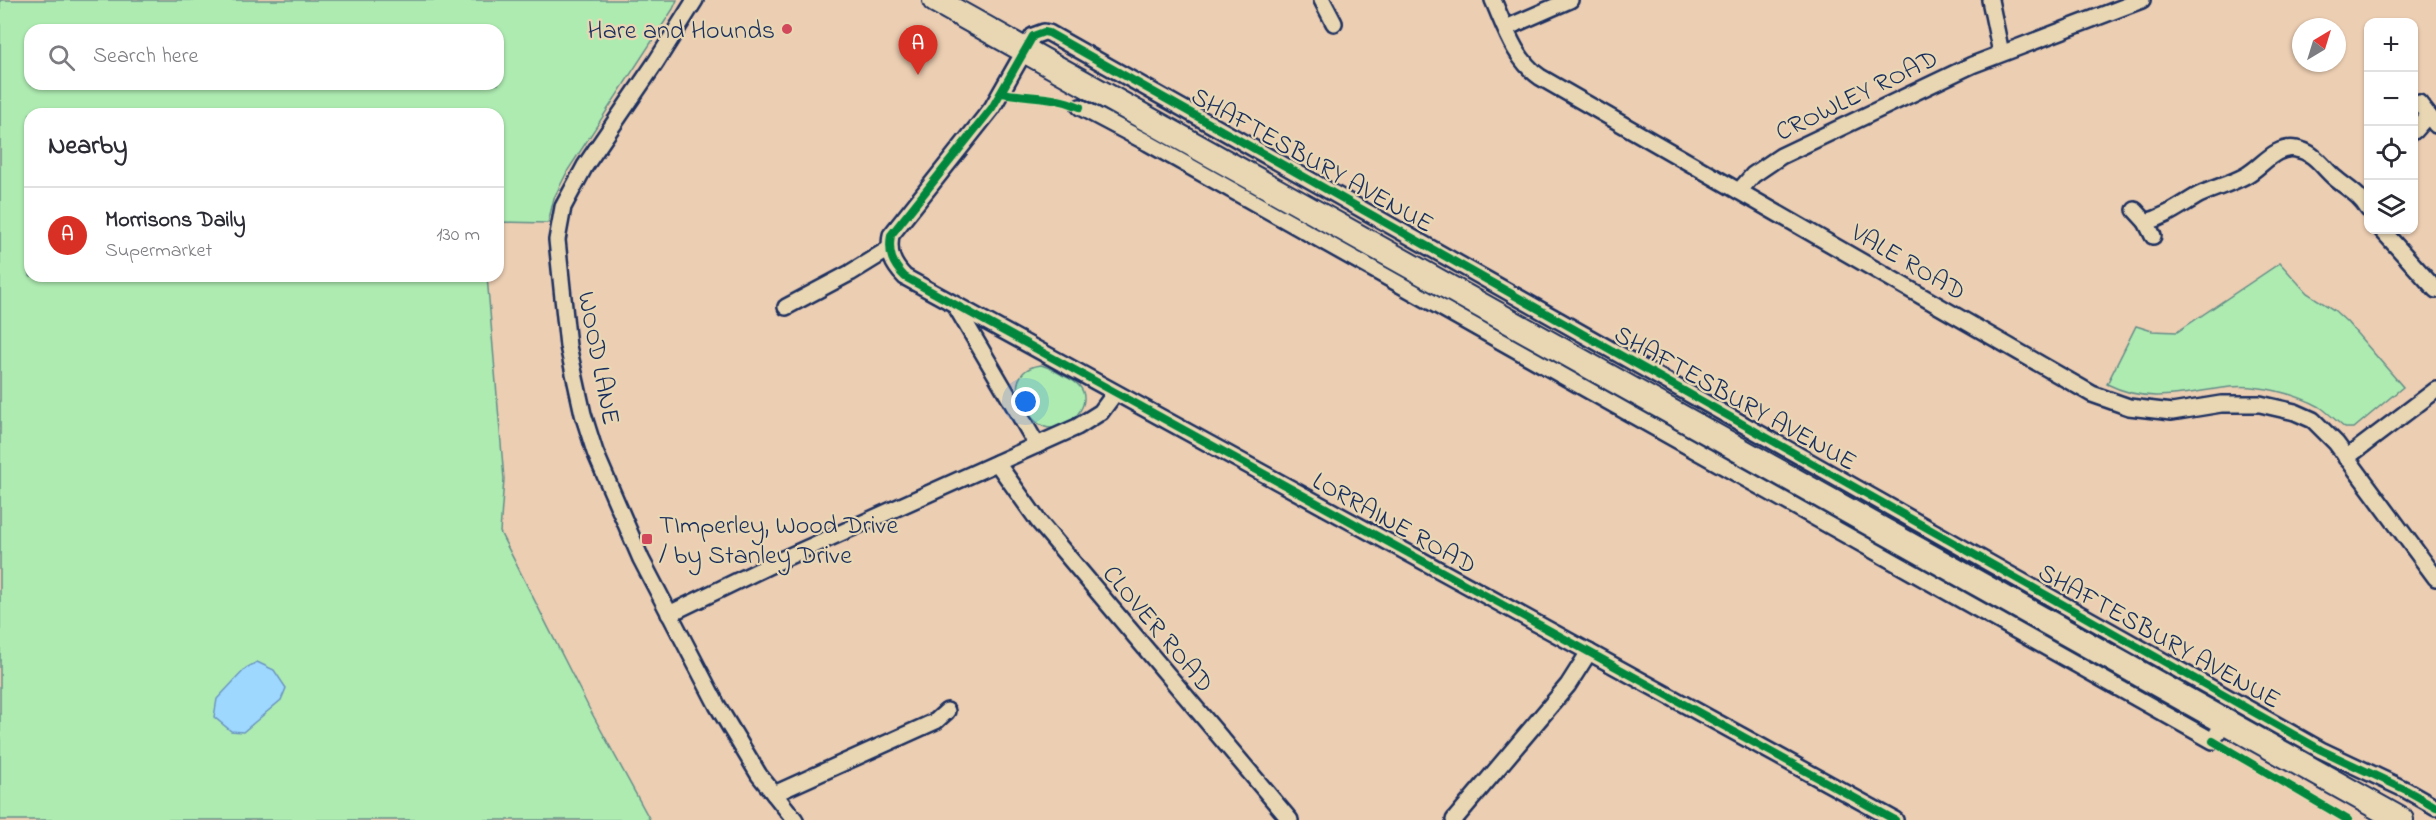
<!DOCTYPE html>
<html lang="en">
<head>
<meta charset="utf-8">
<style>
	:root { --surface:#fff; --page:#f2f2f3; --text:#2b2b33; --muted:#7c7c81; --line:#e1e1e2; --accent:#d93025 }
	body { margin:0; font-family:"Indie Flower",sans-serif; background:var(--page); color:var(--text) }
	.controls { position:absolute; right:18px; top:18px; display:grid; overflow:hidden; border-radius:12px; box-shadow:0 2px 4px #0004 }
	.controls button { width:54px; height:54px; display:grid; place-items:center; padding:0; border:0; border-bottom:2px solid var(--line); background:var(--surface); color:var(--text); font:30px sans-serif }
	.compass { position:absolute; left:2292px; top:18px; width:54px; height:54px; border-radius:50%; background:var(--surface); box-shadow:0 2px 4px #0004; rotate:38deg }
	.you { position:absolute; left:1026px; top:402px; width:21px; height:21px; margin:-15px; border:4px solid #fff; border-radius:50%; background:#1a73e8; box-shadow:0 0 0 9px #1a73e833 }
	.badge { display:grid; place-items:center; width:39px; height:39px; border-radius:50%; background:var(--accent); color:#fff; font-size:20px; font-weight:700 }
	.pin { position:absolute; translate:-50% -50px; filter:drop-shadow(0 2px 3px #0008) }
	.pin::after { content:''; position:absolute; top:32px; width:21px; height:18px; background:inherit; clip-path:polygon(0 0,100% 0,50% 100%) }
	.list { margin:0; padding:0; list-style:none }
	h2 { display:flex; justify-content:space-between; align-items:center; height:78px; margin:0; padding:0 24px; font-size:26px }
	h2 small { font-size:20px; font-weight:400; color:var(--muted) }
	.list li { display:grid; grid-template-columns:39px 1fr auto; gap:18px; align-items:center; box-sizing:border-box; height:96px; padding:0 24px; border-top:2px solid var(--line) }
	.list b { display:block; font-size:22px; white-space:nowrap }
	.list p { margin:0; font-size:20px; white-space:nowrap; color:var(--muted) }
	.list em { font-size:20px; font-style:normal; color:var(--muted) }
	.icon { flex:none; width:33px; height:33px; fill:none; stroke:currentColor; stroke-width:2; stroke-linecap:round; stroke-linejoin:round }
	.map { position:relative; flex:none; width:2436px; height:820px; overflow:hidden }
	.search { position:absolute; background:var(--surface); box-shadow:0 2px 4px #0004; left:24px; top:24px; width:480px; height:66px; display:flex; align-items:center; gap:15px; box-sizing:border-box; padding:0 21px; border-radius:18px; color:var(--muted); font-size:22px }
	.panel { position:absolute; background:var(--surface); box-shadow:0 2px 4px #0004; left:24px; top:108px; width:480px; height:174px; border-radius:18px }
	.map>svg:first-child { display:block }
	.green { fill:#aeebb1; stroke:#648d88; stroke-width:1.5; fill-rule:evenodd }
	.water { fill:#9ed8ff; stroke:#6a94bf; stroke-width:1.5 }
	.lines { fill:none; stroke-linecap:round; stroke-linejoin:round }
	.minor-casing { stroke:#1b2f5e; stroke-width:20 }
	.trunk-casing { stroke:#1b2f5e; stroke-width:28 }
	.minor { stroke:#e9d7b4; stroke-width:15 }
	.trunk { stroke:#e9d7b4; stroke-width:24 }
	.cycleway-casing { stroke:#e9d7b4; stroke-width:11 }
	.cycleway { stroke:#00873e; stroke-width:8 }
	.poi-dot { fill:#d1495b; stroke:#e9d7b4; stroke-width:2 }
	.labels { text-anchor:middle; stroke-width:4.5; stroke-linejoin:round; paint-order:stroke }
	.poi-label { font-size:26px; fill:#1b2f5e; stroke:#e9d7b4; text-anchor:end }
	.street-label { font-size:26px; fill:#1b2f5e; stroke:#e9d7b4 }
</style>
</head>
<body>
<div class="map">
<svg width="2436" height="820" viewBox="0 0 2436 820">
	<rect width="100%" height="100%" fill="#ecceb2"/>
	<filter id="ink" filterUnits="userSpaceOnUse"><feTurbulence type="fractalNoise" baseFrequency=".0167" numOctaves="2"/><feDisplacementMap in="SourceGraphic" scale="12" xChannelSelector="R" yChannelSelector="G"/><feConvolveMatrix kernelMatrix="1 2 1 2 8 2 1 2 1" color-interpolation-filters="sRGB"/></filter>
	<g filter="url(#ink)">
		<g class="green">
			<path d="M0,0H677L673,9L568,170L554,198L548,223L498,222V114H30V276H487L504,479L500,532L589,708L650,820H0ZM30,30H498V84H30Z"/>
			<path d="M2280,263L2307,293L2334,310L2347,322L2403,387L2354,428H2345C2336,421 2329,413 2320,407C2296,394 2258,384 2230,387C2186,392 2151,406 2107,384L2136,326L2152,331L2177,332Z"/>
			<path d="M1041,365C1049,367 1055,371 1062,375C1069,378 1077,382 1081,388C1094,408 1063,433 1045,427C1031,422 1022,404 1017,391C1017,375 1025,367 1041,365Z"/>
		</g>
		<path class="water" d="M257,662L274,670L286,688L281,700L243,732L231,731L214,717L217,699L246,668Z"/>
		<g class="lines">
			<g class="minor-casing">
				<g id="minor">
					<path d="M695,0L656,62L585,166L563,207L557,240L568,346L583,414L595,452L641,559L717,705L759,775L795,820"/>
					<path d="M1322,0L1334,23"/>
					<path d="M1493,0C1505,27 1515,60 1540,77L2092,394L2129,407L2172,412L2221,404H2260L2295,412L2313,420L2336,443L2436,578"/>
					<path d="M1990,0L2001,53"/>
					<path d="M1506,28L1570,0"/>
					<path d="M2419,103L2436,125"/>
					<path d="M1080,107L1148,143L2213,741L2224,721"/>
					<path d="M2414,131L2428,115"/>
					<path d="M1739,191L1753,175L1781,156L1972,65L2142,0"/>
					<path d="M2135,210L2146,222L2153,236"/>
					<path d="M2146,222C2166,217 2181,205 2199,195C2214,188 2230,184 2245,176C2262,167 2275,145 2296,149C2315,152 2322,167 2335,178C2348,189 2360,195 2368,209"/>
					<path d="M2382,230L2436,290"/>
					<path d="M955,305L1037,445"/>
					<path d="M786,307L850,273L889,249"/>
					<path d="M2346,458L2436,390"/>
					<path d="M997,463L1039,522L1290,820"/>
					<path d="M669,614L785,558L1077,427L1101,412L1115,393"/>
					<path d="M774,794L936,721L947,711"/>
					<path d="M1454,820L1568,685L1589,652"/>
					<path d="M1895,820L905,277C892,264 888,253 891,235L992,108L1033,36L1044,32L1049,33L2321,750L2406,790L2436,807"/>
				</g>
			</g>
			<g class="trunk-casing">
				<path id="trunk" d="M935,0L2401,820"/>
			</g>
			<use href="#minor" class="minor"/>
			<use href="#trunk" class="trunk"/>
			<g class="cycleway-casing">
				<g id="cycleway">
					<path d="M1002,93C1030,98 1053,95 1080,107"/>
					<path d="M2213,741L2348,820"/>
					<path d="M1895,820L905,277C892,264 888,253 891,235L992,108L1033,36L1044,32L1049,33L2321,750L2406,790L2436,807"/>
				</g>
			</g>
			<use href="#cycleway" class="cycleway"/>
		</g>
	</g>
	<g class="poi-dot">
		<circle cx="787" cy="29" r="6"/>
		<rect x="641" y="533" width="12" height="12" rx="3"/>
	</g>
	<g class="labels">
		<g class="poi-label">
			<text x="775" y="38">Hare and Hounds</text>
			<text x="659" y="533" text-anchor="start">TImperley, Wood Drive<tspan x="659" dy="30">/ by Stanley Drive</tspan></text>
		</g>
		<g class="street-label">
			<text transform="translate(1856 94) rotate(-26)" y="9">CROWLEY ROAD</text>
			<text transform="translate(1313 159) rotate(29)" y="9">SHAFTESBURY AVENUE</text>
			<text transform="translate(1909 261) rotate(30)" y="9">VALE ROAD</text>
			<text transform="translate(600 358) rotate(79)" y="9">WOOD LANE</text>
			<text transform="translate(1736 397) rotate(29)" y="9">SHAFTESBURY AVENUE</text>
			<text transform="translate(1395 522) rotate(29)" y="9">LORRAINE ROAD</text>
			<text transform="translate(1159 628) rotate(50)" y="9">CLOVER ROAD</text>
			<text transform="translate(2160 635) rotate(29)" y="9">SHAFTESBURY AVENUE</text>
		</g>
	</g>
</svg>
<div class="controls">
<button>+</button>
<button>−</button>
<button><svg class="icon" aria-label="locate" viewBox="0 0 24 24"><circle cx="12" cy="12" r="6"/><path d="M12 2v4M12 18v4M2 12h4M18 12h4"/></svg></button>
<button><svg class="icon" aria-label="layers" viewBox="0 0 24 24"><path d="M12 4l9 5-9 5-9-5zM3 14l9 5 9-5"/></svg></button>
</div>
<svg class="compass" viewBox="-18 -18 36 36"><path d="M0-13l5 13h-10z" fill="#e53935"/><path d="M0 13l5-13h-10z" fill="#7c7c81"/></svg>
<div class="you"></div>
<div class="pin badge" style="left:918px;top:75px">A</div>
<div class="search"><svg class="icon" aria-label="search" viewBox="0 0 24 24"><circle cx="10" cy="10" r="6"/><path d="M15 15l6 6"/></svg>Search here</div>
<section class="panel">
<h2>Nearby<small></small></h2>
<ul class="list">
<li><span class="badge">A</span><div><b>Morrisons Daily</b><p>Supermarket</p></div><em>130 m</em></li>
</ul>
</section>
</div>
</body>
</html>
